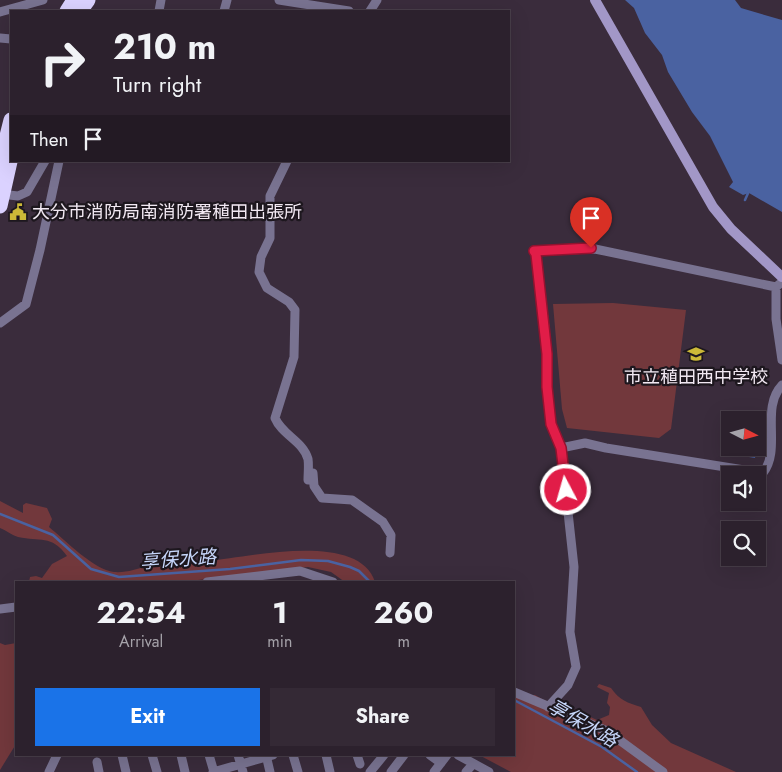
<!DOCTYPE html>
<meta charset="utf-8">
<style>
body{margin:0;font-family:Jost,"Noto Sans JP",sans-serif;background:#342935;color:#f1f3f6;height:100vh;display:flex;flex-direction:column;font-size:19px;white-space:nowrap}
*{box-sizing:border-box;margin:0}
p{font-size:16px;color:#a6a3aa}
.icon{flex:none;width:28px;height:28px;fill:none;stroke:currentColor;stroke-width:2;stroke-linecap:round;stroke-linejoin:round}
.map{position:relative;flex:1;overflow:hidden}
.details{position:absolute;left:15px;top:581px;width:500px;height:175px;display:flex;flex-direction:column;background:#2c212d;border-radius:0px;box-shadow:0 5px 20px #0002,0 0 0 1px #483e49}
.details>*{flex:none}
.guide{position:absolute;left:10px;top:10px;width:500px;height:152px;border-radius:0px;box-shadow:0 5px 20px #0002,0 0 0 1px #483e49;background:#2c212d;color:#f1f3f6;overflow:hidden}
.needle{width:32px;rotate:96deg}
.buttons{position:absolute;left:721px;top:411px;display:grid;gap:10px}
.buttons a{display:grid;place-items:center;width:45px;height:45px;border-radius:0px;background:#2c212d;box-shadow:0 5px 20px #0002,0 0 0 1px #483e49;font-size:25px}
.pin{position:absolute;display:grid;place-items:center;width:42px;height:42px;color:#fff;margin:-51px -21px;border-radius:50% 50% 50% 0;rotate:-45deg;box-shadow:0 0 5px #0007}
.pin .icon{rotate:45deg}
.me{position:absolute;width:55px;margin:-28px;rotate:354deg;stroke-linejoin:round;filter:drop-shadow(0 0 4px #0008)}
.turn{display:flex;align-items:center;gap:18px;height:105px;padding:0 20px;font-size:22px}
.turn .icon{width:65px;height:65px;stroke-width:2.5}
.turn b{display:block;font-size:35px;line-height:42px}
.then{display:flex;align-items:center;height:48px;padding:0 20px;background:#0003;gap:10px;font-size:19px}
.eta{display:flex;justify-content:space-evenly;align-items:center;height:85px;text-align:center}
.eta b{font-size:30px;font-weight:700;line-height:35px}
.button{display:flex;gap:10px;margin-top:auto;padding:10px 20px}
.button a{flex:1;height:58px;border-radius:0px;background:#1a73e8;color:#fff;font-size:20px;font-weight:700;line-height:58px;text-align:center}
.button a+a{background:#342935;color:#f1f3f6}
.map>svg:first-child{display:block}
.green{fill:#72383c}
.water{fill:#4a62a1}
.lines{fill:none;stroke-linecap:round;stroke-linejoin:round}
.stream{stroke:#4a62a1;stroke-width:2.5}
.street{stroke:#797391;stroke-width:9}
.secondary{stroke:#a297c7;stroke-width:10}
.highway{stroke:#dbd2ff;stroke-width:15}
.route-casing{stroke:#92132f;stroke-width:12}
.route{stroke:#e11d48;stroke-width:9}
.labels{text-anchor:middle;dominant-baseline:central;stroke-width:4.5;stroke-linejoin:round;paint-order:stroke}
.poi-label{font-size:18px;fill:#f1e8f2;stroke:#1d171e;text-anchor:start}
.water-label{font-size:19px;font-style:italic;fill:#c5d5f9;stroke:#1d171e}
</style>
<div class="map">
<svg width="782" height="772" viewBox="0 0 782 772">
<rect width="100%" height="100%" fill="#3a2c3c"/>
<path class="green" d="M613,303L686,310L671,429L659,438L567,428L562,409L553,304Z
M0,501L23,513V505L26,503L47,508L52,519L49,527C65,540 94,570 114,572C126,573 137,569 148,566C157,564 166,565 175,565C186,565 198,562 209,561C248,557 359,531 375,582H345L331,572L308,567L181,582H29L30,577L36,576L42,578L52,564L67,556C51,534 40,542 18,537C11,535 6,530 0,528Z
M0,643L5,645L16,643V744L0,770Z
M599,684L611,688C619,700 628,703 641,707L652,725L671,743L736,772H511L479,755H514V696L535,695L549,703L562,704L597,720L609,715L610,707L607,703L609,693L597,687Z"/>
<path class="water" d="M625,0H735L741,8L782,20V212L749,193L743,195L729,187L733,182L710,136L692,112L668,72L662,55L645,33L634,8Z
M728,437H730V448H757L755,458L725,453Z"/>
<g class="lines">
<path class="stream" d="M745,200L749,191
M0,514L53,535L91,569L119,577L230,569L301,560L328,561L350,567L359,571L370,582
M514,700L602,747L637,772"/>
<path class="street" d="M279,0L349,11
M159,11L161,0
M224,11L227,0
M370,11L377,0
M0,12L43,0
M0,38L11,39
M287,161L270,196V238L261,257L259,272L267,288L289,302L295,310L294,357L275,418C282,435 303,441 308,459C309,466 308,473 308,480
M0,194L18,196L27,192L45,161
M782,282L776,287L595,249L534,251L536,254C540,290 546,326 548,362C549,391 545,421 561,448L585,443L606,448L763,473C782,449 760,408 782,385
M776,287V319L782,360
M0,323L26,304L40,250L59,161
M313,473L314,486L322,498L352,500L383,522L391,535L390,553
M207,582L300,571L333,582
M0,609L16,607
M514,692L607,731L663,772
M548,707L568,685L576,667L570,632L574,567L561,448
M122,755L126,772
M152,755L157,772
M181,755L185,772
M209,755L214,772
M238,755L243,772
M266,755L270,772
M293,755L298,772
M326,755L330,772
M357,755L360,764
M430,755L441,763
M458,755L489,772
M97,762L99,772
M49,772L57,755
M213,772L273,755
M370,772L384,755
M391,772L404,755
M434,772L447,755
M466,772L473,764"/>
<path class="secondary" d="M595,0L713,207L731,229L782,277"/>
<path class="highway" d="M67,11L74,0
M80,11L88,0
M0,164L11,120
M0,206L11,157"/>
</g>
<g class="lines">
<g class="route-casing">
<path id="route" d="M566,490L561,448L551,424L547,387V354L536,254L534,251L591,248"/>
</g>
<use href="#route" class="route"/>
</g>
<defs>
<g id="civic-bare" transform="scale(1.35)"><path d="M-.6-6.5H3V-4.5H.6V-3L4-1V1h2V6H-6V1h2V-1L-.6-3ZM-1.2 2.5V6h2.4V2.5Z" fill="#ccb938" stroke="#1d171e" stroke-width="2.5" paint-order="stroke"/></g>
<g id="school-bare" transform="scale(1.35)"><path d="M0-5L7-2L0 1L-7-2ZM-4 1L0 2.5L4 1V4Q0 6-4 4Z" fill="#ccb938" stroke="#1d171e" stroke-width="2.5" paint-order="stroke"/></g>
</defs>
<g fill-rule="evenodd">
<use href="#civic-bare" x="18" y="212"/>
<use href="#school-bare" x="696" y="354"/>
</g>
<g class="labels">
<g class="poi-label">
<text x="32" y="212">大分市消防局南消防署稙田出張所</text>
<text x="696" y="377" text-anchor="middle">市立稙田西中学校</text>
</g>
<g class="water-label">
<text transform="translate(178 559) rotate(-4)">享保水路</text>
<text transform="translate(583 723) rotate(30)">享保水路</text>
</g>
</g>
</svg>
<div class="buttons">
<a><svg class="needle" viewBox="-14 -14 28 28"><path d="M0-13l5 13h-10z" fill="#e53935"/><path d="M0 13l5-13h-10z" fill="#a6a3aa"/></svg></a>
<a><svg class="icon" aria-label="sound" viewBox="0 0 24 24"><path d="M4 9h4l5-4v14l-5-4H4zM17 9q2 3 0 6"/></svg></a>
<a><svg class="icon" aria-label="search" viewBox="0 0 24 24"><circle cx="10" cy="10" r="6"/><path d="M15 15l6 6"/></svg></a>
</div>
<div class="pin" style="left:591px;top:248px;background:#d93025"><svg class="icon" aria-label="arrive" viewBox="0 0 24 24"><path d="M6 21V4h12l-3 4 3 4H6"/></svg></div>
<svg class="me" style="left:566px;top:490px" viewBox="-20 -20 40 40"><circle r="17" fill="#e11d48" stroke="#fff" stroke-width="3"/><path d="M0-11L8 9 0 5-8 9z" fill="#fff"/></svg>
<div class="guide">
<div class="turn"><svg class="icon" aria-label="right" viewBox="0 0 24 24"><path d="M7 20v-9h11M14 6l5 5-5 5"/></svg><div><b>210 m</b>Turn right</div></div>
<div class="then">Then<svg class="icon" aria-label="arrive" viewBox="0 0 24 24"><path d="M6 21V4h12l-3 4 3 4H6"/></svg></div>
</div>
<section class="details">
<div class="eta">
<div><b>22:54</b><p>Arrival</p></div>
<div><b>1</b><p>min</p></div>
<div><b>260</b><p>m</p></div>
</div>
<div class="button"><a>Exit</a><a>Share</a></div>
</section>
</div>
